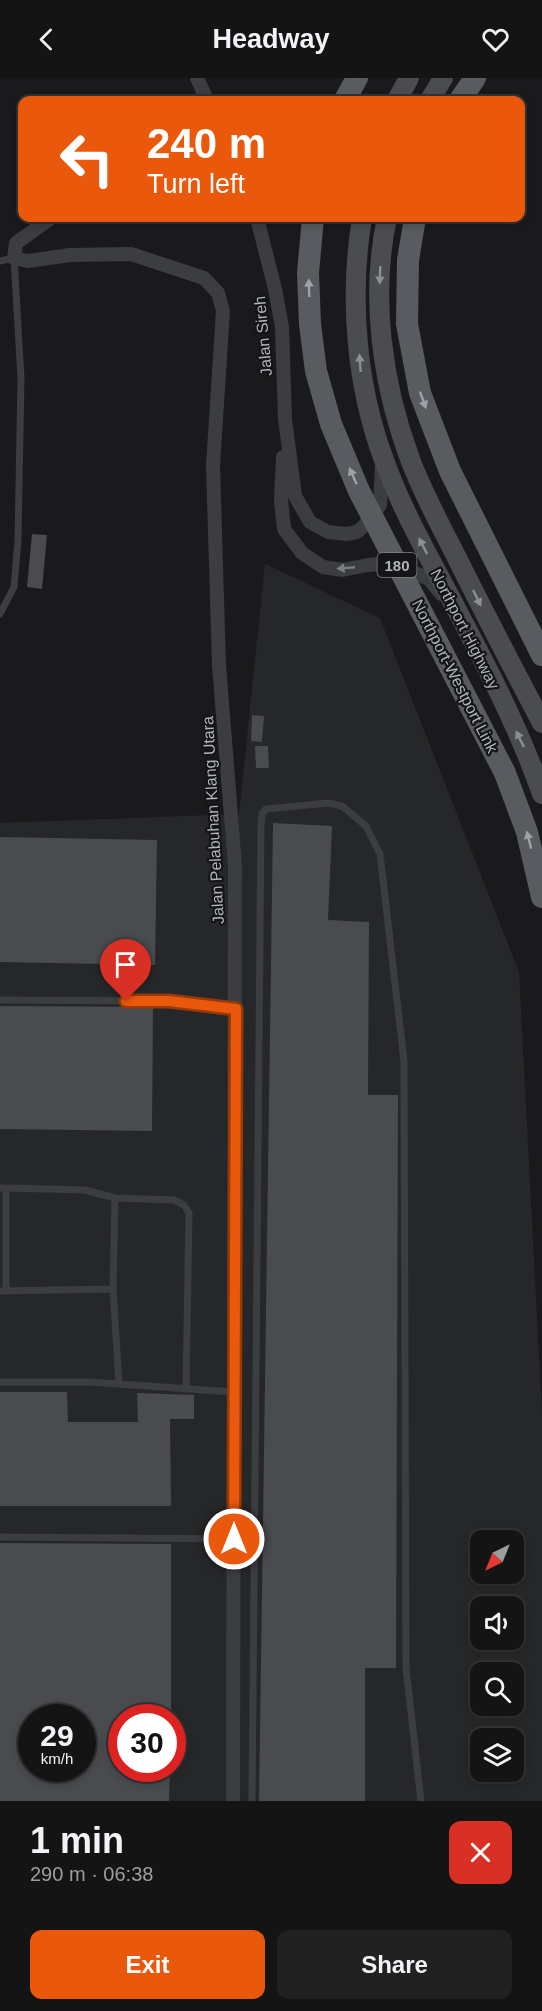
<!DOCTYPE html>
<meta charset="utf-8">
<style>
body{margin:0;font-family:Arial,sans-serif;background:#212122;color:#f1f3f6;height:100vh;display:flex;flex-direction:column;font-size:22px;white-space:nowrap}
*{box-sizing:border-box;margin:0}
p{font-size:20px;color:#9d9ea0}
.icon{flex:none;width:33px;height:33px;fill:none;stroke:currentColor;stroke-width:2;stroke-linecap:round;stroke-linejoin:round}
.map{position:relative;height:1723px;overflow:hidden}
.details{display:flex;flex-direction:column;background:#141415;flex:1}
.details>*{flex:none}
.guide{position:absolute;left:18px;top:18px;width:507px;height:126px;border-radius:12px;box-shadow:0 3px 9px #0003,0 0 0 2px #333334;background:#ea580c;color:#fff;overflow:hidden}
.needle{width:39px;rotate:223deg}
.controls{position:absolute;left:470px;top:1452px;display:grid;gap:12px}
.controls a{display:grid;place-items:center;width:54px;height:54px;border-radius:12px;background:#141415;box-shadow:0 3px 9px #0003,0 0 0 2px #333334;font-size:30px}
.speed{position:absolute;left:18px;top:1626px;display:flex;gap:12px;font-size:30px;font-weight:700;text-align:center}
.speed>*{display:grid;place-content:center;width:78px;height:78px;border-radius:50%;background:#141415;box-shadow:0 3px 9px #0003,0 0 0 2px #333334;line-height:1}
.speed small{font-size:15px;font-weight:400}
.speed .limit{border:9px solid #d22;background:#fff;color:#111}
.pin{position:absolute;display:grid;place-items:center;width:51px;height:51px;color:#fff;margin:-62px -26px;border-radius:50% 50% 50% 0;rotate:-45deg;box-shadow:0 0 6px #0007}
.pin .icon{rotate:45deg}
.me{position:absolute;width:66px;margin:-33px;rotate:0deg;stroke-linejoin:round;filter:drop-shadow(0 0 4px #0008)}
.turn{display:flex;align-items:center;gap:21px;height:126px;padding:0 30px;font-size:27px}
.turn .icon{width:78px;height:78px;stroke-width:2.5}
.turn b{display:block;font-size:42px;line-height:51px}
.round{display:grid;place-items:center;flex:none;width:63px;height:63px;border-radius:12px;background:#212122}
.head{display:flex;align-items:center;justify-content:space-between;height:102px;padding:0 30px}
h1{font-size:36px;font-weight:700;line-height:45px}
.button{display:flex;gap:12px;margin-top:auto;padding:12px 30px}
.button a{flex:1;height:69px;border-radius:12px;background:#ea580c;color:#fff;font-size:24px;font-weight:700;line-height:69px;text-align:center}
.button a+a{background:#212122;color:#f1f3f6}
header{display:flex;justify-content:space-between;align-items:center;height:78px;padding:0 30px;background:#141415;font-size:27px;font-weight:700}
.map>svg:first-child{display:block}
.built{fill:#262729;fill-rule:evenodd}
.building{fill:#494b4e;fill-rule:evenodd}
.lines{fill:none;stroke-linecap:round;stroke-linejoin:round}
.service{stroke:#3b3d40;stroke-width:7}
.minor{stroke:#3b3d40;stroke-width:14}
.secondary{stroke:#4a4c50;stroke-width:20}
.primary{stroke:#585b5f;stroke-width:22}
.primary-bridge{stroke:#585b5f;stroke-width:22}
.oneway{fill:#8b9095}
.oneway2{fill:#9da2a8}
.oneway3{fill:#7a7e83}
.route-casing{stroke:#983908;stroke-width:15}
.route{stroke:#ea580c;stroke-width:10}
.labels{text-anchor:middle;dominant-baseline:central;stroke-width:4.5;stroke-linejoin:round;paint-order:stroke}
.shield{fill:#151517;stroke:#808489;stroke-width:1.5}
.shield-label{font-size:15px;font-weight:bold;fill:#aeb4ba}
.street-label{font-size:16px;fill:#aeb4ba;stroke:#151517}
</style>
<header><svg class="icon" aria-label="back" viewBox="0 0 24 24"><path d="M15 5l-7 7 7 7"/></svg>Headway<svg class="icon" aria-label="heart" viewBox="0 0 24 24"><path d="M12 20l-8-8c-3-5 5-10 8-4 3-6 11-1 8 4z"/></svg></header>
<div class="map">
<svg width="542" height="1723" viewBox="0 0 542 1723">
<rect width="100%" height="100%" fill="#1a1a1c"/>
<path class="built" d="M265,486L380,540L519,894L542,1335V1723H0V745L239,736ZM480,1462H513V1496H480ZM480,1528H513V1562H480ZM480,1594H513V1628H480ZM32,1640H82V1690H32ZM122,1640H172V1690H122ZM480,1660H513V1694H480Z"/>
<path class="building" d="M32,456L47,457L42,511L27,509Z
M252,637L264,638L262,664L251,663Z
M255,668H268L269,690H256Z
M273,745L332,748L328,842L369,844L368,1017H398L396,1590H365V1723H259Z
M0,759L157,762L155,887L0,884Z
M0,928L153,929L152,1053L0,1051Z
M0,1314H67L68,1344H138L137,1315L194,1317V1341H170L171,1428H0Z
M0,1465L171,1466V1640H122V1690H170L169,1723H0ZM32,1640H82V1690H32Z"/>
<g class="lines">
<path class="service" d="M0,183L14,180L21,300L18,462L14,509L0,536
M0,922L169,923L236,931
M0,1110H6V1213
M6,1110L85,1112L115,1120L174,1122L184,1127L189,1135L186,1311
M113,1211L115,1120
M0,1213L113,1211L119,1306
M0,1304H89L234,1314
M0,1459L234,1461
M252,1723L261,746L262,736L266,731L329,725L342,728L366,748L380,776L404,983L406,1590L421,1723"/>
<path class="minor" d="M197,0L207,22
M51,140L16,165L14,180L28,183L70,177L131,176L204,200L218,215L223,233L213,387L219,587L235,788L233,1723
M257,140L275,211L282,249L285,341L295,418L310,444L328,454L346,456L357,454L365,447L380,427L382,386
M283,379L281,422L284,451L302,475L323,489L342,492L368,487L392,485L429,501L441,516"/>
<path class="secondary" d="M397,22L409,0
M430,22L443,0
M362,140C349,219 356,307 384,382C404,438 435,489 462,542C491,596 522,658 542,716
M387,140C370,219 382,305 410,381C423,416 442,450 459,484C486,538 514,592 542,645"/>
<path class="primary" d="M345,22L357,0
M460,22L475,0
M415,140L408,182L407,246L420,315L450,393L542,577"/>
<path class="primary-bridge" d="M313,140L308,195L310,246L316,293L331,346L359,413L505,695L527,754L542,819"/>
</g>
<defs><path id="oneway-solid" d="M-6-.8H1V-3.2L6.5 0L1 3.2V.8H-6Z" transform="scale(1.5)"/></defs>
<g class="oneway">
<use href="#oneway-solid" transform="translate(380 197) rotate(92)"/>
<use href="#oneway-solid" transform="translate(360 285) rotate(-94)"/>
<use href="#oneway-solid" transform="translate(423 468) rotate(-117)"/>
<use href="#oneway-solid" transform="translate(477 520) rotate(64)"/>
<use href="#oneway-solid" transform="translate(520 661) rotate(-116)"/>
</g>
<g class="oneway2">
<use href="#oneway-solid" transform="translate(309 210) rotate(-92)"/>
<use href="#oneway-solid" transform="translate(423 322) rotate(70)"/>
<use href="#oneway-solid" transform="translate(353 398) rotate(-114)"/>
<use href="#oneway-solid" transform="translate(529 762) rotate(-104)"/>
</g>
<use class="oneway3" href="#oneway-solid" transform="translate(346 490) rotate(175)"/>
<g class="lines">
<g class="route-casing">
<path id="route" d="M126,923H169L236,931L234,1461"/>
</g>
<use href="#route" class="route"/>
</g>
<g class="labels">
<rect class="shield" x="377.5" y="475" width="39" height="24" rx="4.5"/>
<g class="shield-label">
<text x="397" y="487">180</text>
</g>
<g class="street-label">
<text transform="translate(263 258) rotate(-95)">Jalan Sireh</text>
<text transform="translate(465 551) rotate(63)">Northport Highway</text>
<text transform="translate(455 598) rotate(63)">Northport-Westport Link</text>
<text transform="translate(213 742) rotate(-93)">Jalan Pelabuhan Klang Utara</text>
</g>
</g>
</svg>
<div class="controls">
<a><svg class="needle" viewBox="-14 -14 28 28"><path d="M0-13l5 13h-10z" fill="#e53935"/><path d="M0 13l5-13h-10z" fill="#9d9ea0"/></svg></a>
<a><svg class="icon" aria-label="sound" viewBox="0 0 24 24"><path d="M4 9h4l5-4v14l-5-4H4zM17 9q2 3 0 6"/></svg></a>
<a><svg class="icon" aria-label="search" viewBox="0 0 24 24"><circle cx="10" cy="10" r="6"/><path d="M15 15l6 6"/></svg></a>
<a><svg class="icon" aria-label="layers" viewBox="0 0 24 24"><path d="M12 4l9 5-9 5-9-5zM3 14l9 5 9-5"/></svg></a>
</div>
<div class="speed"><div>29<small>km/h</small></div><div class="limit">30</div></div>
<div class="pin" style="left:126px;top:923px;background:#d93025"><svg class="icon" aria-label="arrive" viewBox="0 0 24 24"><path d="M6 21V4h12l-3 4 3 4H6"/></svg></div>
<svg class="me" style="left:234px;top:1461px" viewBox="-20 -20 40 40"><circle r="17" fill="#ea580c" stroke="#fff" stroke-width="3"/><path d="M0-11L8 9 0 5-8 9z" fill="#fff"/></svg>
<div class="guide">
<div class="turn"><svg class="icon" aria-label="left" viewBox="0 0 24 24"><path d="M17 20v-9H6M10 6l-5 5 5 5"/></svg><div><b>240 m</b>Turn left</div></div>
</div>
</div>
<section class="details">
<div class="head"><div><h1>1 min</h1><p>290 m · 06:38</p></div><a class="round" style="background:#d93025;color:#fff"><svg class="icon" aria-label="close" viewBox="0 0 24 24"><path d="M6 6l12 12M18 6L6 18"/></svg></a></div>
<div class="button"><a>Exit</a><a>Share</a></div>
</section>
